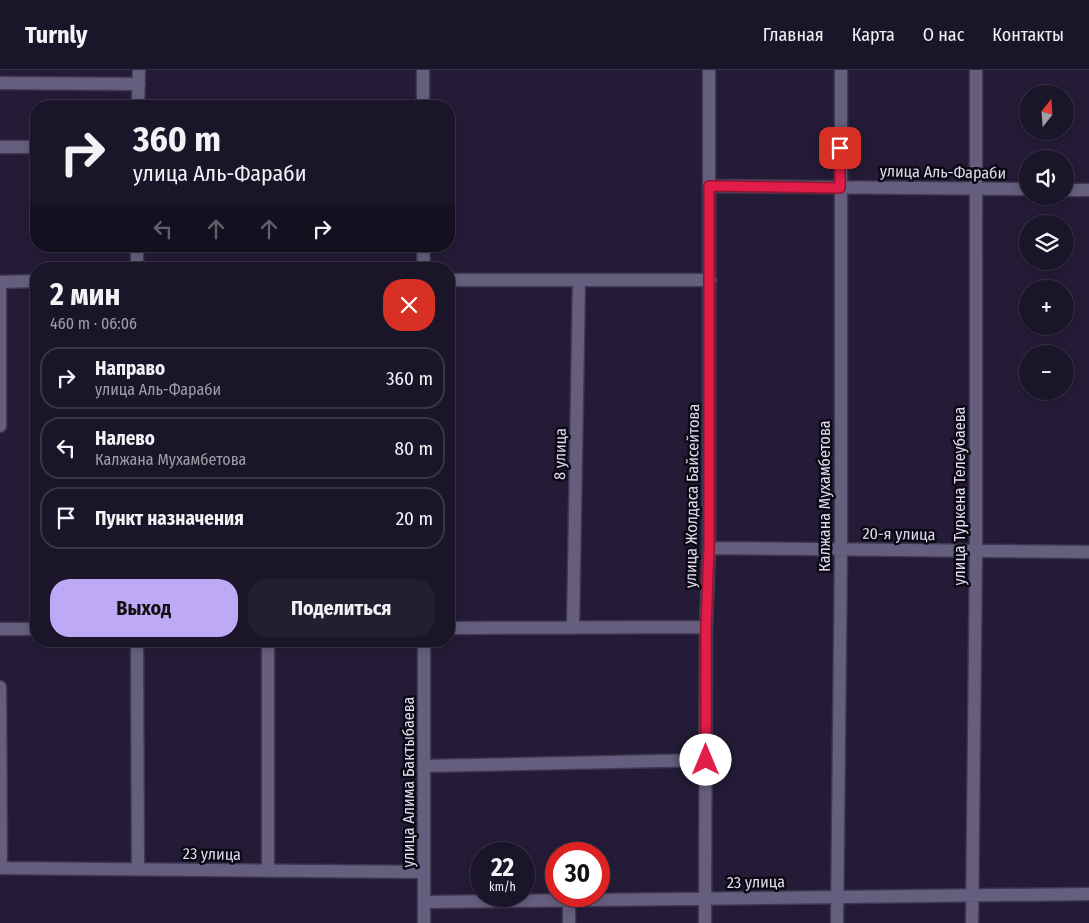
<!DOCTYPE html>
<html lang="ru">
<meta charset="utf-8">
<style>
body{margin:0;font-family:"Fira Sans Condensed",sans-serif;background:#241e31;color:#f1f3f6;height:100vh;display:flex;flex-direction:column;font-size:19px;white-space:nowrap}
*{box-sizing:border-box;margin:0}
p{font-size:16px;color:#a09fa8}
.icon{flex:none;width:28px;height:28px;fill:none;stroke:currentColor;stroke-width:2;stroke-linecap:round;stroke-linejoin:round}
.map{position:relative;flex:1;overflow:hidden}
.drawer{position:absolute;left:30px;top:192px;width:425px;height:385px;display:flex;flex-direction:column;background:#1b1529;border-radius:20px;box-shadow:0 2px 8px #0003,0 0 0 1px #393446}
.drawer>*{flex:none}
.banner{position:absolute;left:30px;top:30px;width:425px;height:152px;border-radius:20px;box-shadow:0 2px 8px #0003,0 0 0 1px #393446;background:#1b1529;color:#f1f3f6;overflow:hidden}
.needle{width:32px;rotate:17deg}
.controls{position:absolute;left:1019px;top:15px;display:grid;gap:10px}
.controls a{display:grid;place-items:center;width:55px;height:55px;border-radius:50%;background:#1b1529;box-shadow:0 2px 8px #0003,0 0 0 1px #393446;font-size:25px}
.speed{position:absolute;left:470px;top:772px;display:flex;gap:10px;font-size:25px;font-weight:700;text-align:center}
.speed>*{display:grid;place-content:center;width:65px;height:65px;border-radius:50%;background:#1b1529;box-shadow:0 2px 8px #0003,0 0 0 1px #393446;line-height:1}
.speed small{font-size:12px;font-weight:400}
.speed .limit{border:8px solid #d22;background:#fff;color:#111}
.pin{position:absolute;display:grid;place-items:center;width:42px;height:42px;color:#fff;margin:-21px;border-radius:10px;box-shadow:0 2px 8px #0006}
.me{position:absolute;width:55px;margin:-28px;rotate:0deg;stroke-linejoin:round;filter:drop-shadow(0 0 4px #0008)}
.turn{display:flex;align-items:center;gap:18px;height:105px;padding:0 20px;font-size:22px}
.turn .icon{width:65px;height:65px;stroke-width:2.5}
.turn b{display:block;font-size:35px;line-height:42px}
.lanes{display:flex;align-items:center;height:48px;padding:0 20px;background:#0003;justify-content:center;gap:25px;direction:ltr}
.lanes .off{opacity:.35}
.round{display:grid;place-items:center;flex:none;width:52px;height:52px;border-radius:20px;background:#241e31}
.overview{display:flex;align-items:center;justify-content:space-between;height:85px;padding:0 20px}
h1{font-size:30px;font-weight:700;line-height:38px}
.cta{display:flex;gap:10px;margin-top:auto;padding:10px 20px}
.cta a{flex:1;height:58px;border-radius:20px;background:#bda9f5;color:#111;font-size:20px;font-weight:700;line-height:58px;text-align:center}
.cta a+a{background:#241e31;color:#f1f3f6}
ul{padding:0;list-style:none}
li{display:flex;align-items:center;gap:15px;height:62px;margin:0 10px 8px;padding:0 10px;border:2px solid #393446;border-radius:20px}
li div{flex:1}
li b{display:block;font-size:19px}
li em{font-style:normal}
header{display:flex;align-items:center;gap:30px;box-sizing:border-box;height:70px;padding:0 25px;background:#1b1529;border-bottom:1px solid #393446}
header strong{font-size:24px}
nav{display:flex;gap:28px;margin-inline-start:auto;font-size:18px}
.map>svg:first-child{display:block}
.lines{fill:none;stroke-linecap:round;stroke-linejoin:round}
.minor-casing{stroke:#3e3751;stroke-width:15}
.minor{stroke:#665e7e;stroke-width:12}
.route-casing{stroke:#92132f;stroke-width:12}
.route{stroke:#e11d48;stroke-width:9}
.labels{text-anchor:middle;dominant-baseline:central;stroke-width:5;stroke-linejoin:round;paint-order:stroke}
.street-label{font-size:16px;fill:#e0dcee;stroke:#0c0915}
</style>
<header>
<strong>Turnly</strong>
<nav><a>Главная</a><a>Карта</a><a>О нас</a><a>Контакты</a></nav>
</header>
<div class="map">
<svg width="1089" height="853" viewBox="0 0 1089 853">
<rect width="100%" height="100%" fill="#241c37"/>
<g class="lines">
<g class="minor-casing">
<path id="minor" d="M0,13L139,14
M138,36L139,0
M423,36V0
M0,77H36
M709,116L1028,119
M1065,120H1089
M137,176V199
M423,176L424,199
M449,210H710
M0,212L36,211
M0,356V212
M709,478L1089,482
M449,558L706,557
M573,558L579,210
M0,559H36
M137,571L138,799
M0,617L1,798
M424,696L706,690
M0,798L424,802
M268,801V571
M569,830V853
M424,832L1089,824
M424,853V571
M705,853L706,557L709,478V0
M837,853L841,479V0
M972,853L976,481V0"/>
</g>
<use href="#minor" class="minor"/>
</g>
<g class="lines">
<g class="route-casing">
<path id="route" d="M706,690V557L709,478V116L840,118V78"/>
</g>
<use href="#route" class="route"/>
</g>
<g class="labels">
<g class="street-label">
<text transform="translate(943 102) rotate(1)">улица Аль-Фараби</text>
<text transform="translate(560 384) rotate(-89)">8 улица</text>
<text transform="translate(692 426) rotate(-89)">улица Жолдаса Байсейтова</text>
<text transform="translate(824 426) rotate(-90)">Калжана Мухамбетова</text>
<text transform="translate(959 426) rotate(-90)">улица Туркена Телеубаева</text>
<text transform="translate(899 464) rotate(1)">20-я улица</text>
<text transform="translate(408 712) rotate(-90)">улица Алима Бактыбаева</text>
<text transform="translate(212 784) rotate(1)">23 улица</text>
<text transform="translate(756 812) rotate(-1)">23 улица</text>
</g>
</g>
</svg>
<div class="controls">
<a><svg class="needle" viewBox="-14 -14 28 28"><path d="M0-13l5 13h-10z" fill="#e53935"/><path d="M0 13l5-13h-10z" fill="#a09fa8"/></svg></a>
<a><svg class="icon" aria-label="sound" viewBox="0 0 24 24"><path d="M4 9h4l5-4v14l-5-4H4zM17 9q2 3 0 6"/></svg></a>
<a><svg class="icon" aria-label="layers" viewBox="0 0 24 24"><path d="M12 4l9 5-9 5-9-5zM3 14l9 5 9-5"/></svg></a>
<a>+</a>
<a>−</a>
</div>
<div class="speed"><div>22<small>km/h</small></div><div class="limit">30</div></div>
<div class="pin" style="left:840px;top:78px;background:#d93025"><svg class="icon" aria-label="arrive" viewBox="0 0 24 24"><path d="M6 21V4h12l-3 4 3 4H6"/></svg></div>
<svg class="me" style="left:706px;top:690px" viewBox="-20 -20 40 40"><circle r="19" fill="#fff"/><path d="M0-13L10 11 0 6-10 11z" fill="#e11d48"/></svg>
<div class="banner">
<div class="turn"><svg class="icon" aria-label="right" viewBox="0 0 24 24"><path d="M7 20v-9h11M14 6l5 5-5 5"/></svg><div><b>360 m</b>улица Аль-Фараби</div></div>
<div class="lanes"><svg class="icon off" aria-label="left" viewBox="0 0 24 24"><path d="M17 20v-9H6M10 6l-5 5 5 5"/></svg><svg class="icon off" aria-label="ahead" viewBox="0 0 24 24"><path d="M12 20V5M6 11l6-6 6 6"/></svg><svg class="icon off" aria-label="ahead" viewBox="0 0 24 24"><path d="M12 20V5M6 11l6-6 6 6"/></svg><svg class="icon" aria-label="right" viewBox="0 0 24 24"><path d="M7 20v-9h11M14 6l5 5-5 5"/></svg></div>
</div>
<section class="drawer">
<div class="overview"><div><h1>2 мин</h1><p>460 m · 06:06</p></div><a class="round" style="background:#d93025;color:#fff"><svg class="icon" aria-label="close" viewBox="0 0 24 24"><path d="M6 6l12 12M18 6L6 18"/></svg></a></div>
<ul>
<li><svg class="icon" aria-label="right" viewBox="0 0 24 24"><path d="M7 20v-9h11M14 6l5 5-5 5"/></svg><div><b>Направо</b><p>улица Аль-Фараби</p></div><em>360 m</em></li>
<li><svg class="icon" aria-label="left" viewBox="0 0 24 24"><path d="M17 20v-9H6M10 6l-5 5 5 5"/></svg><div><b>Налево</b><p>Калжана Мухамбетова</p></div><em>80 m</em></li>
<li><svg class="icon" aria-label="arrive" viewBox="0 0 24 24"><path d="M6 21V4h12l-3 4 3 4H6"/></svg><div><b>Пункт назначения</b></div><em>20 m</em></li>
</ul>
<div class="cta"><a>Выход</a><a>Поделиться</a></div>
</section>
</div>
